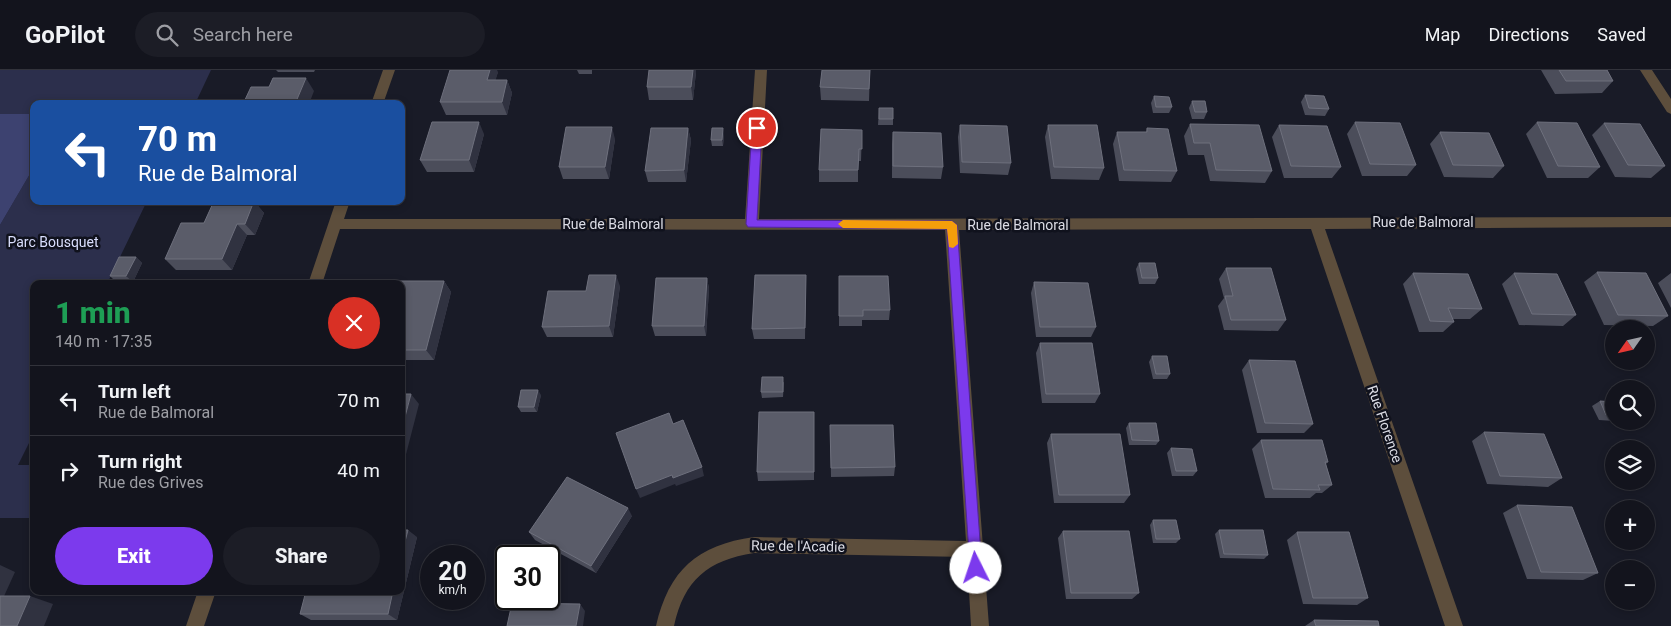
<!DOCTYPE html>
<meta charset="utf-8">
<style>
body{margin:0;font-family:Roboto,sans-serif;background:#1c1d26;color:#f1f3f6;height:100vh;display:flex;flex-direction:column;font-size:19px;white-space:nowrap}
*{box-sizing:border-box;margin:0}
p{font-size:16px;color:#9d9ea4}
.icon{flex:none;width:28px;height:28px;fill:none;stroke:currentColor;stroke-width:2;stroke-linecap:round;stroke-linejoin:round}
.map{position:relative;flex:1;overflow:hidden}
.drawer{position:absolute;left:30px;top:210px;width:375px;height:315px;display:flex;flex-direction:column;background:#13141d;border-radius:10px;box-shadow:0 2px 8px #0003,0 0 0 1px #32333b}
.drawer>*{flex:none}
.hud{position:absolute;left:30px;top:30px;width:375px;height:105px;border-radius:10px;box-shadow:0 2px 8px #0003,0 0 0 1px #32333b;background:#1a4fa0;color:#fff;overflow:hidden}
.needle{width:32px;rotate:236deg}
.buttons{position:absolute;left:1605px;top:250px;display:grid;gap:10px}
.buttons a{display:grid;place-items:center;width:50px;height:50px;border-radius:50%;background:#13141d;box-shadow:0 2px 8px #0003,0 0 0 1px #32333b;font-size:25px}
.speed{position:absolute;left:420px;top:475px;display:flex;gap:10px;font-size:25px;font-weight:700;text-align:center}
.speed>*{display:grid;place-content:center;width:65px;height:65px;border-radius:50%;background:#13141d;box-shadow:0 2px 8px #0003,0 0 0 1px #32333b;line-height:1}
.speed small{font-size:12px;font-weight:400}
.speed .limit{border:2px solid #111;border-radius:8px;background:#fff;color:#111}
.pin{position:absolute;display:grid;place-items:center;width:42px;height:42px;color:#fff;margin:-21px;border:2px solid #fff;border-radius:50%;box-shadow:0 1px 5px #0007}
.me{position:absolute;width:55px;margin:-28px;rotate:356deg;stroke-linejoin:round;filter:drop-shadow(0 0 4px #0008)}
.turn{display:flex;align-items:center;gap:18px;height:105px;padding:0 25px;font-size:22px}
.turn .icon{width:65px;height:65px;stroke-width:2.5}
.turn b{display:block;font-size:35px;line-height:42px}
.round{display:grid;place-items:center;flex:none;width:52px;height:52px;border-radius:26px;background:#1c1d26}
.head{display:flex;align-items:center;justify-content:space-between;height:85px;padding:0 25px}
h1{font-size:30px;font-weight:800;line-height:38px;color:#1e9e55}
.primary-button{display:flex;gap:10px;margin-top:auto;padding:10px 25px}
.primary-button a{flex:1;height:58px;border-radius:30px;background:#7c3aed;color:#fff;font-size:20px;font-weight:800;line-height:58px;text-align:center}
.primary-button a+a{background:#1c1d26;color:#f1f3f6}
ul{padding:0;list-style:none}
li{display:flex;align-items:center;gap:15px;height:70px;padding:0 25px;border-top:1px solid #32333b}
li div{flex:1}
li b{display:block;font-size:19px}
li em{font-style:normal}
header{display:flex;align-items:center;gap:30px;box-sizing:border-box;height:70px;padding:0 25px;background:#13141d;border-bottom:1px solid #32333b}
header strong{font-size:24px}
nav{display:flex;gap:28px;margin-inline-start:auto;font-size:18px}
.search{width:350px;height:45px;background:#1c1d26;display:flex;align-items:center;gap:12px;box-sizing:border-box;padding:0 18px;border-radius:28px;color:#9d9ea4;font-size:19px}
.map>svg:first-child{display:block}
.green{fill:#2c2f4c}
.forest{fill:#3d4270}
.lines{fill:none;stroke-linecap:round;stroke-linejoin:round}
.minor{fill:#5d4e3c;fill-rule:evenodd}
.wall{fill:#4b4d5a}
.shaded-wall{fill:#303240}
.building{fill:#5a5c69;stroke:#6e707d}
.route{fill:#7c3aed;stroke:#51269a}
.slow{fill:#f59e0b}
.labels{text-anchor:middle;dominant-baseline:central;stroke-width:5;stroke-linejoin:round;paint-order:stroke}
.street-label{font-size:14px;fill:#dbdce5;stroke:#10121d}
.park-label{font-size:14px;fill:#dadffe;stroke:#10121d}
</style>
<header>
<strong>GoPilot</strong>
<div class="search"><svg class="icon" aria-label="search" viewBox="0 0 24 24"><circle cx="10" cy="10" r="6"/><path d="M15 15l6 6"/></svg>Search here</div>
<nav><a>Map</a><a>Directions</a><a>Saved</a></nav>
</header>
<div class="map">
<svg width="1671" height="556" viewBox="0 0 1671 556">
<rect width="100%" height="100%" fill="#191b27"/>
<path class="green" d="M0,0H211L195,34H34V44H0Z
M34,97V131H147L107,214H34V363L18,395H34V448H0V155Z"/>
<path class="forest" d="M0,44H34V97L0,155Z"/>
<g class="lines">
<path class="minor" d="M383,0H395L383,34H371Z
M755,0H767L759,149L1671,147V157L1325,159L1463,556H1445L1311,159L959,160L989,556H971L967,487L754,483C708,490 684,510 674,556H656C669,500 697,475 754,467L966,471L945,160L340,159L322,214H308L336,131H350L344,149H745Z
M1640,0H1652L1671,29V44L1667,42Z
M198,521H216L204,556H186Z"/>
</g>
<path class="wall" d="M276,0H315L314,2H278Z
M577,0H592V4H579Z
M870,0L869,31L821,30L820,17Z
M1541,0H1607L1613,11L1602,23L1555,24Z
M498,2L495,10H507L512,23L507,45H446L440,32Z
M696,2L693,30H649L647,17Z
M1305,25L1329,39L1325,46L1305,45L1301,32Z
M1154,26L1172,37L1169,43H1153L1151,33Z
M1192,31L1207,42L1204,49H1192L1189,38Z
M879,38L893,49V55H878Z
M1355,52L1416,95L1407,106H1362L1347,64Z
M1537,52L1600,97L1588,108H1547L1526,64Z
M1604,53L1665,96L1651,108L1615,107L1592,65Z
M1190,54L1272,101L1265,113L1210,111L1204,85H1188L1184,66Z
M960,55L1011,93L1008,105L960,103L958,67Z
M1048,55L1104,98L1099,110L1051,109L1045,67Z
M1279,55L1341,97L1332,108H1284L1272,67Z
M688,58L691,70L686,112H648L645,101Z
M1147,58L1177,101L1171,112L1119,111L1113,74L1117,62H1146Z
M862,60L861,91H858V112H819V100Z
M893,62L943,97L941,109L892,108V74Z
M1440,62L1504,96L1493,108L1444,107L1430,74Z
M484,64L474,102H427L420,90Z
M724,65L723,76H712L711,70Z
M615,69L609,109H563L559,97Z
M214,131H262L260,136H258L264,143L255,165H247L232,200H176L165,189L204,153Z
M136,187L142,193L133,212H116L110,206Z
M1139,193L1158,208L1155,214H1139L1136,199Z
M1226,198L1286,250L1278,261L1224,260L1218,236L1224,228L1219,209Z
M1597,202L1668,246L1653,256L1604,255L1584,212Z
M1413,203L1482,239L1470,249H1453L1454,252L1443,262H1419L1403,214Z
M1514,203L1576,245L1563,256L1519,255L1502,214Z
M1671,203V238L1658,213Z
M806,205L805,269H754L752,259Z
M839,206L890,240L889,250H862V256H839Z
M707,208L709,219L706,266H655L652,256Z
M444,211L451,222L434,290H401V214Z
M1034,212L1096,257L1091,267H1036L1031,223Z
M620,216L613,267H547L542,257L586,221Z
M1040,273L1100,324L1095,333H1042L1036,283Z
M1152,286L1170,304L1167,309H1153L1149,292Z
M1249,290L1313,354L1304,363H1257L1242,300Z
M784,312L783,327L762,328L761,322Z
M541,325L537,342H521L518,337Z
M1600,331L1614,332V351L1599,350L1592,336Z
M814,342V410L758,411L757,402Z
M1129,353L1159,371L1156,375H1129L1126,358Z
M830,355L895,397L894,406L831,407Z
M1484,362L1562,408L1548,417L1487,414L1472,371Z
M1051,364L1130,425L1124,433H1054L1047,373Z
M1261,370L1328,392L1326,394L1332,415L1322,423H1316L1310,428H1265L1252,379Z
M1171,378L1197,401L1193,406H1172L1167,383Z
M1517,435L1598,503L1583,510L1527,509L1503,443Z
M632,446L596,503L535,470L529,462Z
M1153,450L1180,469L1176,473H1153L1150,455Z
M1219,460L1268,485L1264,489L1220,488L1215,464Z
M1063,461L1139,523L1132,529H1066L1058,468Z
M1297,462L1368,528L1357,535L1303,534L1287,470Z
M417,467L397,550H311L300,544Z
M1314,550L1379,556H1305Z"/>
<path class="shaded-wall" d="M490,0H497L498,2L492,23L487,10Z
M693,0H696V2L693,30L691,17Z
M306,8L314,21L309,34H295Z
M507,10L512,23L507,45L502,32Z
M479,52L484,64L474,102L469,90Z
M612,57L615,69L609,109L605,97Z
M688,58L691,70L686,112L684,100Z
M723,58L724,65L723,76L722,70Z
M254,131L264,143L255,165L245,154Z
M257,131H262L260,136Z
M237,154L247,165L232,200L222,189Z
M136,187L142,193L133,212L126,206Z
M616,205L620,216L613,267L609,256Z
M707,208L709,219L706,266L704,256Z
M444,211L451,222L434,290L426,280Z
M538,320L541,325L537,342L534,337Z
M411,324L419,334L403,396L401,394V362Z
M702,397L704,406L676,416L675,414L640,428L636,419L672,405Z
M628,438L632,446L596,503L591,496Z
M408,460L417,467L397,550L388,544L393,521H401V487Z
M0,495L15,502L0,535Z
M30,526L53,534L44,556H17Z
M580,534L585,541L583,556H576Z"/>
<path class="building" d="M450,0H490L487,10H507L502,32H440Z
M649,0H693L691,17H647Z
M822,0H870L869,19L820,17Z
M1559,0H1607L1613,11H1566Z
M273,8H306L295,34H243L251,17H269Z
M1305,25L1324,26L1329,39L1309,38Z
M1154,26L1169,27L1172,37H1156Z
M1192,31H1205L1207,42H1195Z
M879,38H893V49H879Z
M432,52H479L469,90H420Z
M1355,52L1400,53L1416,95L1370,94Z
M1537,52L1577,53L1600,97L1558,96Z
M1604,53L1640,54L1665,96L1628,95Z
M1190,54L1259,55L1272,101L1216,100L1210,73H1194Z
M960,55L1007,56L1011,93L962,92Z
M1048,55H1097L1104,98L1054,97Z
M1279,55L1327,56L1341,97L1291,96Z
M566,57H612L605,97H559Z
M651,58H688L684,100L645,101Z
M712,58H723L722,70H711Z
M1147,58L1168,59L1177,101L1124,100L1117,62H1147Z
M821,59L862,60V79H859L858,100H819Z
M893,62L941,63L943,97L893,96Z
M1440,62L1489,63L1504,96L1453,95Z
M214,131H254L245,154H237L222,189H165L181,153H204Z
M119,187H136L126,206H110Z
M1139,193H1155L1158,208H1142Z
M1226,198H1271L1286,250H1231L1225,226H1233Z
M1597,202L1646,203L1668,246L1618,245Z
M1413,203L1468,204L1482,239L1448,238L1454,252L1430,251Z
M1514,203L1557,204L1576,245L1532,244Z
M589,205H616L609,256L542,257L548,221H586Z
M755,205H806L805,258L752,259Z
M839,206H888L890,240H863V246H839Z
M656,208H707L704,256H652Z
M388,211H444L426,280H401V214H387Z
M1034,212L1088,213L1096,257H1040Z
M1040,273H1092L1100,324H1046Z
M1152,286H1167L1170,304H1156Z
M1249,290L1295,291L1313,354L1265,353Z
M762,307H783V322H761Z
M521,320H538L534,337H518Z
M401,324H411L401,362Z
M1600,331L1614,332V345H1606Z
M759,342H814V402H757Z
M669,343L673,354L683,350L702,397L673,408L672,405L636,419L616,363Z
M1129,353H1156L1159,371L1132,370Z
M830,355H893L895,397L831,398Z
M1484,362L1544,364L1562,408L1500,406Z
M1051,364H1120L1130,425H1059Z
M1261,370H1322L1328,392H1325L1332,415H1318L1320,420L1273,419Z
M1171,378L1192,379L1197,401H1176Z
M567,407L628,438L591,496L529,462Z
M1517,435L1572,437L1598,503L1541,502Z
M1153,450H1176L1180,469H1156Z
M401,460H408L401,487Z
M1219,460H1263L1268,485L1224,484Z
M1063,461H1129L1139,523H1071Z
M1297,462H1349L1368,528H1313Z
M306,521H393L388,544H300Z
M0,526H30L17,556H0Z
M512,533L580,534L576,556H507Z
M1314,550L1378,551L1379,556H1316Z"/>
<path class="route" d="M757,55L762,58L757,150L952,151L957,155L982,498L981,503L976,504L971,503L970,498L947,159L748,157L746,154L752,58Z"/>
<path class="slow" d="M843,150L952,151L957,155L958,174L953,178L949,177L947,159L843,158L838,154Z"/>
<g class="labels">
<g class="street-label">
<text x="1423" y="152">Rue de Balmoral</text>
<text x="613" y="154">Rue de Balmoral</text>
<text x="1018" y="155">Rue de Balmoral</text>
<text transform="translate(1385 354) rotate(71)">Rue Florence</text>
<text transform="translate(798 476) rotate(1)">Rue de l'Acadie</text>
</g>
<g class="park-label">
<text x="53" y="172">Parc Bousquet</text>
</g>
</g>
</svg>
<div class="buttons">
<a><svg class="needle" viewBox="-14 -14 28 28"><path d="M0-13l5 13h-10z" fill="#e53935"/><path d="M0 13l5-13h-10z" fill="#9d9ea4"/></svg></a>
<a><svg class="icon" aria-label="search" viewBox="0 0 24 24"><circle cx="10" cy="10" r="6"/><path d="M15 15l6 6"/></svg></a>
<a><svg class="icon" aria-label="layers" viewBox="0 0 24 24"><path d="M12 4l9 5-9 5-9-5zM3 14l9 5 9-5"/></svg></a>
<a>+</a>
<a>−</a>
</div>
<div class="speed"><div>20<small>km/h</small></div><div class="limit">30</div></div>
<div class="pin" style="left:757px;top:58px;background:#d93025"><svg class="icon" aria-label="arrive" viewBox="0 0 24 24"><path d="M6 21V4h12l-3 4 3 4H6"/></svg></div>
<svg class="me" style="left:976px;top:498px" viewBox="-20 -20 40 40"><circle r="19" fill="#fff"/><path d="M0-13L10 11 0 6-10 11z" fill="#7c3aed"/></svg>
<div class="hud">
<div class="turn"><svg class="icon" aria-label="left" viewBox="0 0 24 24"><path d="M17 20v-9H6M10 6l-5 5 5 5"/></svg><div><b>70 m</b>Rue de Balmoral</div></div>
</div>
<section class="drawer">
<div class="head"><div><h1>1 min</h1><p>140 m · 17:35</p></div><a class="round" style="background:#d93025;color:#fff"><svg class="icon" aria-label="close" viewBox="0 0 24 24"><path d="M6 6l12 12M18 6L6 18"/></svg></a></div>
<ul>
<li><svg class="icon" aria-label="left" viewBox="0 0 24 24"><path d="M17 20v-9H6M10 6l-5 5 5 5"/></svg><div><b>Turn left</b><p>Rue de Balmoral</p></div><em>70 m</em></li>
<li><svg class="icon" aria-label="right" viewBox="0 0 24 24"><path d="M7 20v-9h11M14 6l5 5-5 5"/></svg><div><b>Turn right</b><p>Rue des Grives</p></div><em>40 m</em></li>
</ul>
<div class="primary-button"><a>Exit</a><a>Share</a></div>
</section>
</div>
